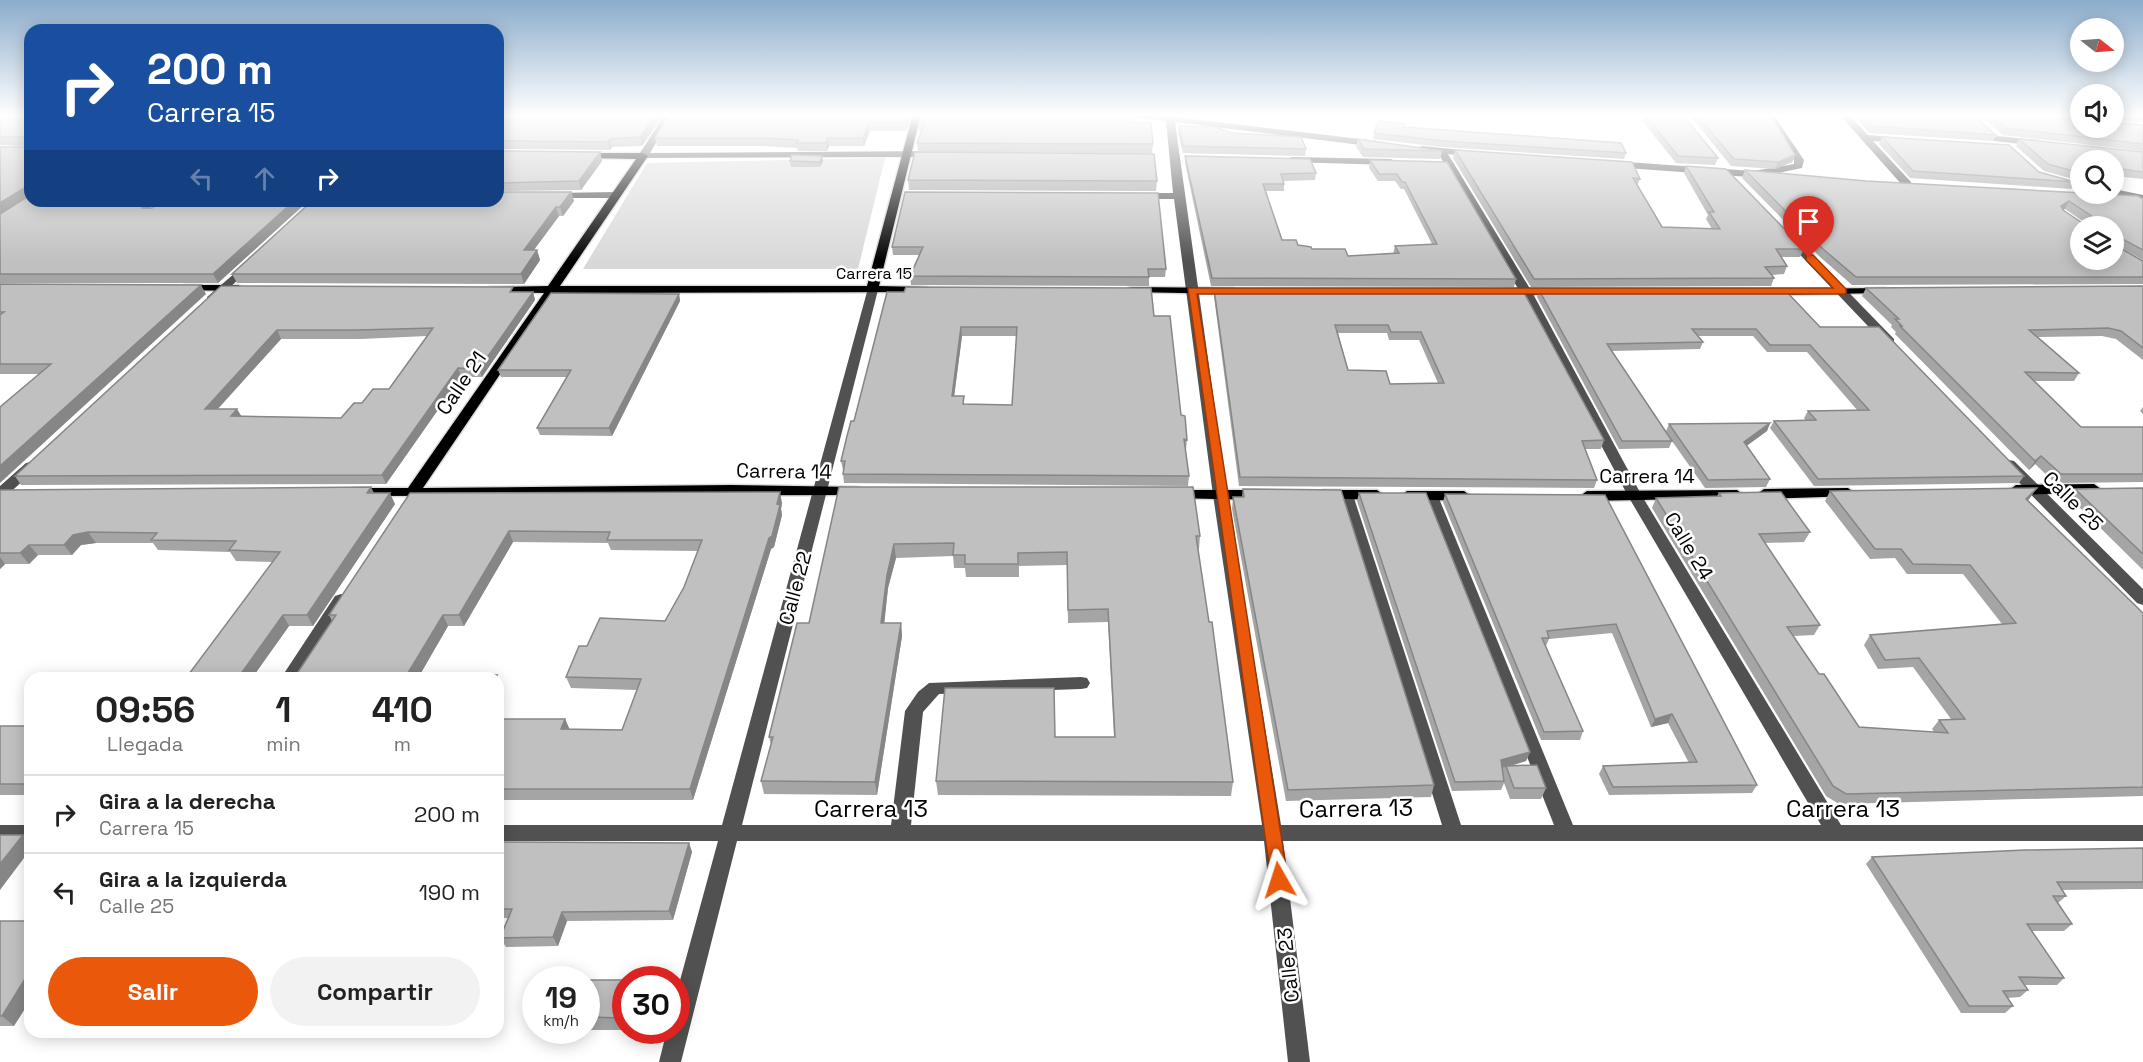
<!DOCTYPE html>
<html lang="es">
<style>
body{margin:0;font-family:"Space Grotesk",sans-serif;background:#f2f2f2;color:#222;height:100vh;display:flex;flex-direction:column;font-size:22px;white-space:nowrap}
*{box-sizing:border-box;margin:0}
p{font-size:20px;color:#767676}
.icon{flex:none;width:33px;height:33px;fill:none;stroke:currentColor;stroke-width:2;stroke-linecap:round;stroke-linejoin:round}
.map{position:relative;flex:1;overflow:hidden}
.drawer{position:absolute;left:24px;top:672px;width:480px;height:366px;display:flex;flex-direction:column;background:#fff;border-radius:18px;box-shadow:0 3px 15px #0003}
.drawer>*{flex:none}
.banner{position:absolute;left:24px;top:24px;width:480px;height:183px;border-radius:18px;box-shadow:0 3px 15px #0003;background:#1a4fa0;color:#fff;overflow:hidden}
.needle{width:39px;rotate:107deg}
.controls{position:absolute;left:2070px;top:18px;display:grid;gap:12px}
.controls a{display:grid;place-items:center;width:54px;height:54px;border-radius:50%;background:#fff;box-shadow:0 3px 15px #0003;font-size:30px}
.speed{position:absolute;left:522px;top:966px;display:flex;gap:12px;font-size:30px;font-weight:700;text-align:center}
.speed>*{display:grid;place-content:center;width:78px;height:78px;border-radius:50%;background:#fff;box-shadow:0 3px 15px #0003;line-height:1}
.speed small{font-size:15px;font-weight:400}
.speed .limit{border:9px solid #d22;background:#fff;color:#111}
.pin{position:absolute;display:grid;place-items:center;width:51px;height:51px;color:#fff;margin:-62px -26px;border-radius:50% 50% 50% 0;rotate:-45deg;box-shadow:0 0 6px #0007}
.pin .icon{rotate:45deg}
.me{position:absolute;width:66px;margin:-33px;rotate:354deg;stroke-linejoin:round;filter:drop-shadow(0 0 4px #0008)}
.turn{display:flex;align-items:center;gap:21px;height:126px;padding:0 24px;font-size:27px}
.turn .icon{width:78px;height:78px;stroke-width:2.5}
.turn b{display:block;font-size:42px;line-height:51px}
.lanes{display:flex;align-items:center;height:57px;padding:0 24px;background:#0003;justify-content:center;gap:30px;direction:ltr}
.lanes .off{opacity:.35}
.eta{display:flex;justify-content:space-evenly;align-items:center;height:102px;text-align:center}
.eta b{font-size:36px;font-weight:700;line-height:42px}
.action{display:flex;gap:12px;margin-top:auto;padding:12px 24px}
.action a{flex:1;height:69px;border-radius:36px;background:#ea580c;color:#fff;font-size:24px;font-weight:700;line-height:69px;text-align:center}
.action a+a{background:#f2f2f2;color:#222}
ul{padding:0;list-style:none}
li{display:flex;align-items:center;gap:18px;height:78px;padding:0 24px;border-top:2px solid #e0e0e0}
li div{flex:1}
li b{display:block;font-size:22px}
li em{font-style:normal}
.map>svg:first-child{display:block}
.green{fill:#d8d8d8}
.lines{fill:none;stroke-linecap:round;stroke-linejoin:round}
.major-casing{stroke:#dbdbdb;stroke-width:3}
.minor{fill:#515151;fill-rule:evenodd}
.major{fill:#000;fill-rule:evenodd}
.wall{fill:#a5a5a5;fill-rule:evenodd}
.shaded-wall{fill:#868686}
.building{fill:#c0c0c0;stroke:#868686;stroke-width:1.5;fill-rule:evenodd}
.route{fill:#ea580c;stroke:#983908;stroke-width:1.5}
.labels{text-anchor:middle;dominant-baseline:central;stroke-width:5;stroke-linejoin:round;paint-order:stroke}
.far-street-label{font-size:16px;fill:#000;stroke:#fff}
.street-label{font-size:20px;fill:#000;stroke:#fff}
.near-street-label{font-size:24px;fill:#000;stroke:#fff}
</style>
<div class="map">
<svg width="2143" height="1062" viewBox="0 0 2143 1062">
<rect width="100%" height="100%" fill="#fff"/>
<path class="green" d="M885,158L858,269H583L647,163Z"/>
<g class="lines">
<g class="major-casing">
<path id="major" d="M913,114H921L879,286L925,287L929,288V292L555,293L423,488L731,485L858,487L863,489L865,492L863,495L349,496L347,493L349,490L354,488H408L544,293L493,292L487,289L489,287L548,286L636,159L580,158L577,157V153H643L648,156L560,286H867Z
M184,285H238L244,288L238,291L180,290L178,288Z
M1132,287L1234,288L1240,291L1234,294L1128,292V288Z
M1885,288L1891,291L1889,293L1768,295L1762,292L1768,289Z
M1504,289H1558L1564,292L1558,295L1500,294V290Z
M2094,484L2101,489L2099,492L2016,495L2009,490L2016,485Z
M1848,488L1855,493L1853,496L1764,499L1757,494L1764,489Z
M1176,490H1260L1267,495L1260,500L1171,498L1169,495L1171,492Z
M1323,490H1377L1384,495L1377,500L1318,498L1316,495L1318,492Z
M1737,490L1744,495L1742,498L1587,501L1580,496L1587,491Z
M1407,491H1464L1471,496L1464,501L1402,499L1400,496Z"/>
</g>
<path class="minor" d="M665,114H673L650,153L935,151L940,154L935,157L640,158L638,156Z
M1126,114H1149L1377,141L1382,144L1377,147L1175,122L1227,495L1281,825H1442L1339,495L1346,490L1353,495L1461,825H1554L1424,496L1431,491L1438,496L1573,825H1821L1628,496L1520,292L1438,153L1419,151V147L1422,146L1473,151L1478,154L1473,157L1448,154L1532,292L1642,496L1841,825H2143V841H1283L1310,1062H1288L1264,841H737L681,1062H659L667,1030H676V995L718,841H498V825H722L868,288L872,287L878,290L742,825H891L905,711L918,692L929,683L1081,677L1087,678L1090,683L1087,688L1081,689L939,694L923,712L911,825H1262L1213,495L1174,199H1140L1135,196L1140,193H1173L1166,121L1130,117Z
M1765,114H1773L1804,160L1802,168L1768,175L1763,178L1613,167L1608,164L1613,161L1753,171L1794,164V160Z
M1839,114H1848L1868,135L1903,138V142L1900,143L1873,141L1911,182V186H1903Z
M1997,136L2039,140L2044,143L2039,146L1994,141L1992,139Z
M1292,157L1391,159L1396,162L1391,165L1289,162L1287,160Z
M2054,177L2080,183V189L2051,182V178Z
M2114,189L2143,195V201L2110,194H2114Z
M552,193L615,192L620,195L615,198H548V194Z
M1790,235L1794,236L1894,339V345H1886L1786,240V236Z
M249,261L255,264L253,266L215,301H207V297Z
M2009,460L2014,461L2143,589V605L2137,603L2004,467L2002,464L2004,461Z
M31,462L36,463L38,466L36,469L5,497L0,499V486L26,463Z
M341,594L347,596L349,600L299,678H281L335,596Z
M0,825H30V841H0Z"/>
<use href="#major" class="major"/>
</g>
<path class="wall" d="M0,114H30V201H160L149,208H152L161,201H308L218,283H0V147H26V146L0,145Z
M498,114H664L642,146L612,147L610,150L498,149Z
M669,114H912L906,131H870L864,146H829L827,151H798L797,148L762,146H657L655,138Z
M1641,114H1682L1718,158L1715,165L1676,163L1644,123Z
M1689,114H1770L1795,155L1792,162L1775,169L1731,166Z
M1853,114H1931L1996,135L1993,141L1869,133Z
M1978,114H2024L2080,128L2114,114H2143V122L2117,119L2118,123L2143,125V151L2003,135Z
M2042,114H2080V118V116Z
M1134,115V123L1153,144L1152,153L918,152L917,143L922,131H919V122Z
M1179,126L1306,149L1305,156L1183,153L1178,133Z
M1404,127L1626,153L1624,159L1442,147L1373,139L1374,133Z
M1882,137L2039,172L2075,182L2071,189L1910,178L1879,144Z
M1358,139L1442,151L1440,159L1363,157L1356,147Z
M2019,139L2143,152V179L2114,176V160H2080V181L2044,171L2016,146Z
M1455,150L1640,179L1637,186L1662,227L1712,229L1706,219L1708,215L1684,173L1686,166L1804,249L1800,257H1781L1787,266L1784,274L1772,275L1774,278L1771,286L1531,287L1453,158Z
M498,151L600,152L602,161L581,190L498,191Z
M1185,156L1316,173L1315,180L1283,181L1284,184V191H1266L1282,240L1312,249L1348,256L1393,254L1395,246L1432,244L1404,189H1401L1395,181H1378L1369,168L1370,160L1447,162L1516,279L1514,287L1211,286L1185,163Z
M790,161H823L820,167H791Z
M1745,170L1866,181L2143,199V260L2118,246L2143,261V284L1852,285L1819,256L1742,178ZM2065,209L2084,222H2081L2063,210Z
M908,180L1157,181L1156,191L909,190Z
M2114,181L2119,185L2115,192H2114Z
M571,192L574,201L563,216H559L534,250H537L540,260L524,284L237,283L232,274Z
M905,192L1166,269L1165,277H1149V286L911,285L910,276L919,255H893L892,247Z
M0,284L206,294L39,374H0Z
M221,286L533,292L535,300L482,377H461L386,484L21,485L15,476ZM427,336L389,389L362,403L341,418L241,416L218,409L281,339H361Z
M2143,286V360L2116,339L2102,336L2038,337L2079,373L2074,381H2034L2081,427H2143V482L2055,483L2035,464L2029,470L1895,334L1896,332L1891,327L1892,325L1862,296L1866,288Z
M1214,289H1522L1604,440L1601,449H1585L1597,480L1594,488L1239,486L1214,297ZM1338,333H1387L1389,340H1419L1438,383L1390,384L1348,370Z
M1539,290L1820,327L2024,476L2019,483L1814,486L1770,428L1774,421H1806L1804,418L1808,411H1858L1807,352H1767L1753,336H1698L1703,342L1700,349L1612,351L1666,431L1669,424L1770,423L1767,431L1746,446L1770,479L1766,487L1705,488L1672,441L1669,448L1619,449L1537,297Z
M887,292L1154,316L1187,440L1186,449H1185L1189,476L1188,486L844,483L843,474V470L841,461L854,421ZM962,336H1017L1012,405L965,404L954,396Z
M679,294L680,301L612,436L540,435L537,428L567,377H501L498,370Z
M2143,407V414L2140,411Z
M839,487L1200,536L1199,549H1198L1233,782L1231,796L938,795L936,781L1055,737H1114L1108,622L1068,623L1067,565L1019,566V577H966L965,568H954L953,556L896,558L888,588L884,623H901L902,636L877,795L764,794L761,781L771,745L769,737L809,623Z
M2143,488V570L2069,497L2075,489Z
M1243,489L1434,785L1431,797L1286,801L1232,509L1233,497H1242Z
M0,490L374,493L395,504L313,626H289L252,678H186L273,562L236,561L230,552L158,550L153,543H96L81,545L72,555H38L29,564H5L0,569Z
M1830,491L2030,498L2028,500L2143,613V796L1839,804L1826,796L1652,508L1656,498L1717,496L1719,493L1810,532L1804,542L1765,543L1820,625L1814,635L1794,636L1819,674L1859,727L1934,732L1932,729L1939,720L1951,719L1913,667L1878,669L1864,645L1870,635L2002,624L1963,574H1907L1895,558L1870,559L1825,501Z
M410,493L782,503L781,509L782,515L774,547L771,549L693,800H498V719H565L569,729L622,730L637,690L571,688L566,677L587,646L665,621L684,587L698,551L611,550L608,543L513,542L464,626H448L418,678H294L332,621L329,615Z
M1359,493L1530,752L1526,761L1511,766L1546,788L1541,799H1510L1504,783L1501,790L1452,791L1357,501Z
M1445,494L1605,495L1757,785L1752,793L1609,795L1599,774L1603,766L1689,763L1668,723L1651,727L1612,633L1549,639L1546,646H1545L1583,731L1580,740H1541L1443,502Z
M0,726H30V795H0Z
M498,842L689,843L692,852L673,920L567,921L558,946L506,947L500,938L508,918H498Z
M2143,848V889H2131L2062,890L2066,896L2058,903L2072,924L2064,931H2032L2064,978L2057,985H2024L2028,990L2020,997L2007,998L2013,1006L2005,1013H1961L1866,864L1872,857Z
M0,921L14,1026H0Z
M586,980H626V1030H586Z"/>
<path class="shaded-wall" d="M656,114H664L642,146L640,137Z
M909,114H912L906,131L905,122Z
M869,122L870,131L864,146L863,138Z
M828,138L829,146L827,151L826,143Z
M610,139L612,147L610,150L607,142Z
M600,152L602,161L581,190L579,181Z
M1795,155L1792,162L1775,169L1778,162Z
M822,156L823,161L820,167V162Z
M24,188L30,197L0,215V203Z
M571,192L574,201L563,216L560,207Z
M143,201H160L148,209L142,208Z
M294,201H308L218,283L213,274Z
M2069,201L2065,209L2057,213L2061,206Z
M556,207L559,216L527,259L524,250Z
M537,250L540,260L524,284L521,274Z
M201,285L206,294L0,483V466Z
M533,292L535,300L482,377L479,369Z
M679,294L680,301L612,436L609,428Z
M961,327L962,336L953,405L952,396Z
M277,330L281,339L210,417L205,409Z
M458,368L461,377L386,484L382,475Z
M237,409L242,417L231,416Z
M1770,423L1767,431L1741,450L1744,442Z
M2041,456L2035,464L2029,470L2035,461Z
M371,487L376,497L367,493Z
M2037,488L2030,498L2020,508L2026,499Z
M780,492L782,503L781,509L782,515L774,547L771,549L693,800L690,789Z
M390,493L395,504L313,626L307,615Z
M509,531L513,542L464,626L459,615Z
M88,532L96,543L81,545L72,555L64,545L73,535Z
M894,544L896,558L888,588L883,636L881,623L887,575Z
M29,545L38,555L29,564L20,553Z
M0,557L5,564L0,569Z
M283,615L289,626L252,678H238Z
M443,615L448,626L418,678H411L408,673Z
M901,623L902,636L877,795L875,782Z
M497,675L502,686L498,693V678H495Z
M1672,714L1668,723L1651,727L1655,719Z
M565,719L570,730L561,729Z
M1530,752L1526,761L1498,769L1501,760Z
M23,835L30,842V850L0,890V864Z
M689,843L692,852L673,920L669,911Z
M562,912L567,921L558,946L553,937Z
M30,971V1001L14,1026L2,1016Z"/>
<path class="building" d="M0,114H30V190L24,188L0,203V147H26L25,137H0Z
M498,114H656L640,137L610,139L607,142L498,141Z
M669,114H909L905,122H869L863,138H828L826,143H796L798,140L761,138H655Z
M920,114H1124L1134,115L1130,122L1151,123L1153,144L917,143L925,122H919Z
M1645,114H1682L1718,158L1678,156L1646,116Z
M1696,114H1770L1795,155L1778,162L1734,159Z
M1861,114H1931L1974,116L1996,135L1872,126Z
M1989,114H2024L2080,119V128H2114V114H2117L2116,115L2118,123L2143,125V144L2006,128Z
M1378,121L1405,124L1404,127L1621,143L1626,153L1443,141L1374,133Z
M1179,126L1216,127L1231,133L1301,137L1306,149L1183,146Z
M1882,137L2009,145L2039,172L2075,182L1913,171Z
M1358,139L1442,151L1364,149Z
M2019,139L2143,152V172L2114,168V160H2080V173L2048,164Z
M1455,150L1632,162L1640,179L1633,178L1662,227L1720,229L1709,212H1714L1686,166L1726,169L1804,249H1776L1787,266L1765,267L1774,278L1534,279Z
M498,151L600,152L579,181L498,183Z
M915,152L1154,154L1157,181L908,180Z
M792,155L822,156L820,162L790,161Z
M1185,156L1310,159L1316,173L1281,174L1284,184H1263L1282,240H1296L1298,245L1311,247L1312,249H1345L1348,256L1399,253L1395,246L1437,244L1405,182H1402L1397,174H1379L1370,160L1447,162L1516,279L1212,278Z
M1745,170L1866,181L2138,196L2143,199V250L2117,236L2118,247L2143,261V277H1856L1823,249ZM2069,201L2093,217V220L2081,222L2063,210L2061,206ZM2080,226H2114V260H2080Z
M498,192H571L560,207H556L524,250H537L521,274H232L312,201H498Z
M905,192L1158,193L1166,269H1148L1149,277L910,276L923,247H892Z
M30,195V201H143L142,208H152L161,201H294L213,274H0V214Z
M0,284L201,285L0,466V407L51,364H0V315L4,312H0Z
M221,286L513,287L510,292H533L479,369L458,368L382,475L15,476ZM433,328L389,389H373L362,403H354L341,418L231,416L237,409H205L277,330H357Z
M2143,286V348L2121,331L2108,328L2029,330L2079,373L2025,372L2081,427H2143V474H2061L2041,456L2035,461L1900,326H1902L1895,319H1899L1866,288Z
M906,287L1151,288L1154,316H1170L1181,415L1185,416L1187,440L1184,439L1189,476L843,474L845,461H841L847,436L851,421H854L887,292H904ZM961,327H1017L1012,405L963,404L964,396H952Z
M1214,289H1522L1604,440L1582,441L1597,480L1240,477ZM1335,325H1388L1391,332H1421L1444,383L1390,384L1386,371L1348,370Z
M1784,289L1820,327H1879L2024,476L1818,479L1774,421L1816,420L1808,411L1869,410L1810,345H1770L1756,329H1692L1703,342L1607,344L1672,441H1622L1539,290Z
M551,293L679,294L609,428H537L571,370H498Z
M1770,423L1744,442L1770,479L1708,480L1669,424Z
M371,487L367,493H390L307,615H283L238,678H186L280,552L229,550L236,541L151,540L157,533L88,532L73,535L64,545H29L20,553H0V490Z
M839,487H1193L1200,536H1196L1209,622H1212L1233,782L936,781L945,688H1054L1055,737H1115L1108,609L1068,610L1067,552L1018,553V564H965V555H953L954,543L894,544L887,575L881,623H901L875,782L761,781L773,737H769L797,623H809Z
M2037,488L2026,499L2143,613V787L1846,794L1833,786L1656,498L1721,496L1719,493L1781,492L1810,532L1759,534L1820,625L1787,627L1819,674H1824L1859,727L1948,733L1939,720L1965,719L1919,658L1885,660L1870,635L2016,623L1970,565L1913,564L1901,549H1875L1830,491Z
M2143,488V554L2075,489Z
M1243,489L1341,490L1434,785L1288,790L1233,497H1244Z
M780,492L777,504L780,505L772,536L769,538L690,789H498V719H565L561,729L622,730L641,679L566,677L579,646H587L600,618L665,621L684,587L702,540H607L610,532L509,531L459,615H443L408,673H394L391,678H294L336,615H329L410,493Z
M1359,493H1426L1530,752L1501,760L1504,781L1455,782Z
M1445,494L1605,495L1757,785L1613,787L1603,766L1697,762L1672,714L1655,719L1616,624L1547,631L1549,638H1542L1583,731L1544,732Z
M448,673L497,675L495,678H446Z
M0,726H30V784H0Z
M1537,765L1546,788H1514L1506,766Z
M0,835H23L0,864Z
M498,842L689,843L669,911L562,912L553,937L500,938L512,909H498Z
M2143,848V882H2057L2066,896H2053L2072,924H2027L2064,978L2019,977L2028,990L2003,991L2013,1006H1969L1872,857L2025,850Z
M30,912V971L2,1016H0V921H24Z
M586,980H626V1018L586,1017Z"/>
<linearGradient id="sky" x2="0" y2="1"><stop stop-color="#8baccb"/><stop offset="0.44" stop-color="#fff"/><stop offset="1" stop-color="#fff" stop-opacity="0"/></linearGradient>
<rect width="2143" height="262" fill="url(#sky)"/>
<path class="route" d="M1806,255H1813L1846,289V294H1197L1288,880L1285,886L1279,888L1272,886L1188,288H1833L1806,260Z"/>
<g class="labels">
<g class="far-street-label">
<text x="874" y="273">Carrera 15</text>
</g>
<g class="street-label">
<text transform="translate(461 383) rotate(-56)">Calle 21</text>
<text transform="translate(784 471) rotate(1)">Carrera 14</text>
<text x="1647" y="476">Carrera 14</text>
<text transform="translate(2073 501) rotate(45)">Calle 25</text>
<text transform="translate(1689 546) rotate(59)">Calle 24</text>
<text transform="translate(795 588) rotate(-75)">Calle 22</text>
<text transform="translate(1288 965) rotate(-96)">Calle 23</text>
</g>
<g class="near-street-label">
<text x="871" y="808">Carrera 13</text>
<text transform="translate(1356 808) rotate(-1)">Carrera 13</text>
<text x="1843" y="808">Carrera 13</text>
</g>
</g>
</svg>
<div class="controls">
<a><svg class="needle" viewBox="-14 -14 28 28"><path d="M0-13l5 13h-10z" fill="#e53935"/><path d="M0 13l5-13h-10z" fill="#767676"/></svg></a>
<a><svg class="icon" aria-label="sound" viewBox="0 0 24 24"><path d="M4 9h4l5-4v14l-5-4H4zM17 9q2 3 0 6"/></svg></a>
<a><svg class="icon" aria-label="search" viewBox="0 0 24 24"><circle cx="10" cy="10" r="6"/><path d="M15 15l6 6"/></svg></a>
<a><svg class="icon" aria-label="layers" viewBox="0 0 24 24"><path d="M12 4l9 5-9 5-9-5zM3 14l9 5 9-5"/></svg></a>
</div>
<div class="speed"><div>19<small>km/h</small></div><div class="limit">30</div></div>
<div class="pin" style="left:1809px;top:258px;background:#d93025"><svg class="icon" aria-label="arrive" viewBox="0 0 24 24"><path d="M6 21V4h12l-3 4 3 4H6"/></svg></div>
<svg class="me" style="left:1279px;top:880px" viewBox="-20 -20 40 40"><path d="M0-17L14 15 0 8-14 15z" fill="#ea580c" stroke="#fff" stroke-width="4"/></svg>
<div class="banner">
<div class="turn"><svg class="icon" aria-label="right" viewBox="0 0 24 24"><path d="M7 20v-9h11M14 6l5 5-5 5"/></svg><div><b>200 m</b>Carrera 15</div></div>
<div class="lanes"><svg class="icon off" aria-label="left" viewBox="0 0 24 24"><path d="M17 20v-9H6M10 6l-5 5 5 5"/></svg><svg class="icon off" aria-label="ahead" viewBox="0 0 24 24"><path d="M12 20V5M6 11l6-6 6 6"/></svg><svg class="icon" aria-label="right" viewBox="0 0 24 24"><path d="M7 20v-9h11M14 6l5 5-5 5"/></svg></div>
</div>
<section class="drawer">
<div class="eta">
<div><b>09:56</b><p>Llegada</p></div>
<div><b>1</b><p>min</p></div>
<div><b>410</b><p>m</p></div>
</div>
<ul>
<li><svg class="icon" aria-label="right" viewBox="0 0 24 24"><path d="M7 20v-9h11M14 6l5 5-5 5"/></svg><div><b>Gira a la derecha</b><p>Carrera 15</p></div><em>200 m</em></li>
<li><svg class="icon" aria-label="left" viewBox="0 0 24 24"><path d="M17 20v-9H6M10 6l-5 5 5 5"/></svg><div><b>Gira a la izquierda</b><p>Calle 25</p></div><em>190 m</em></li>
</ul>
<div class="action"><a>Salir</a><a>Compartir</a></div>
</section>
</div>
